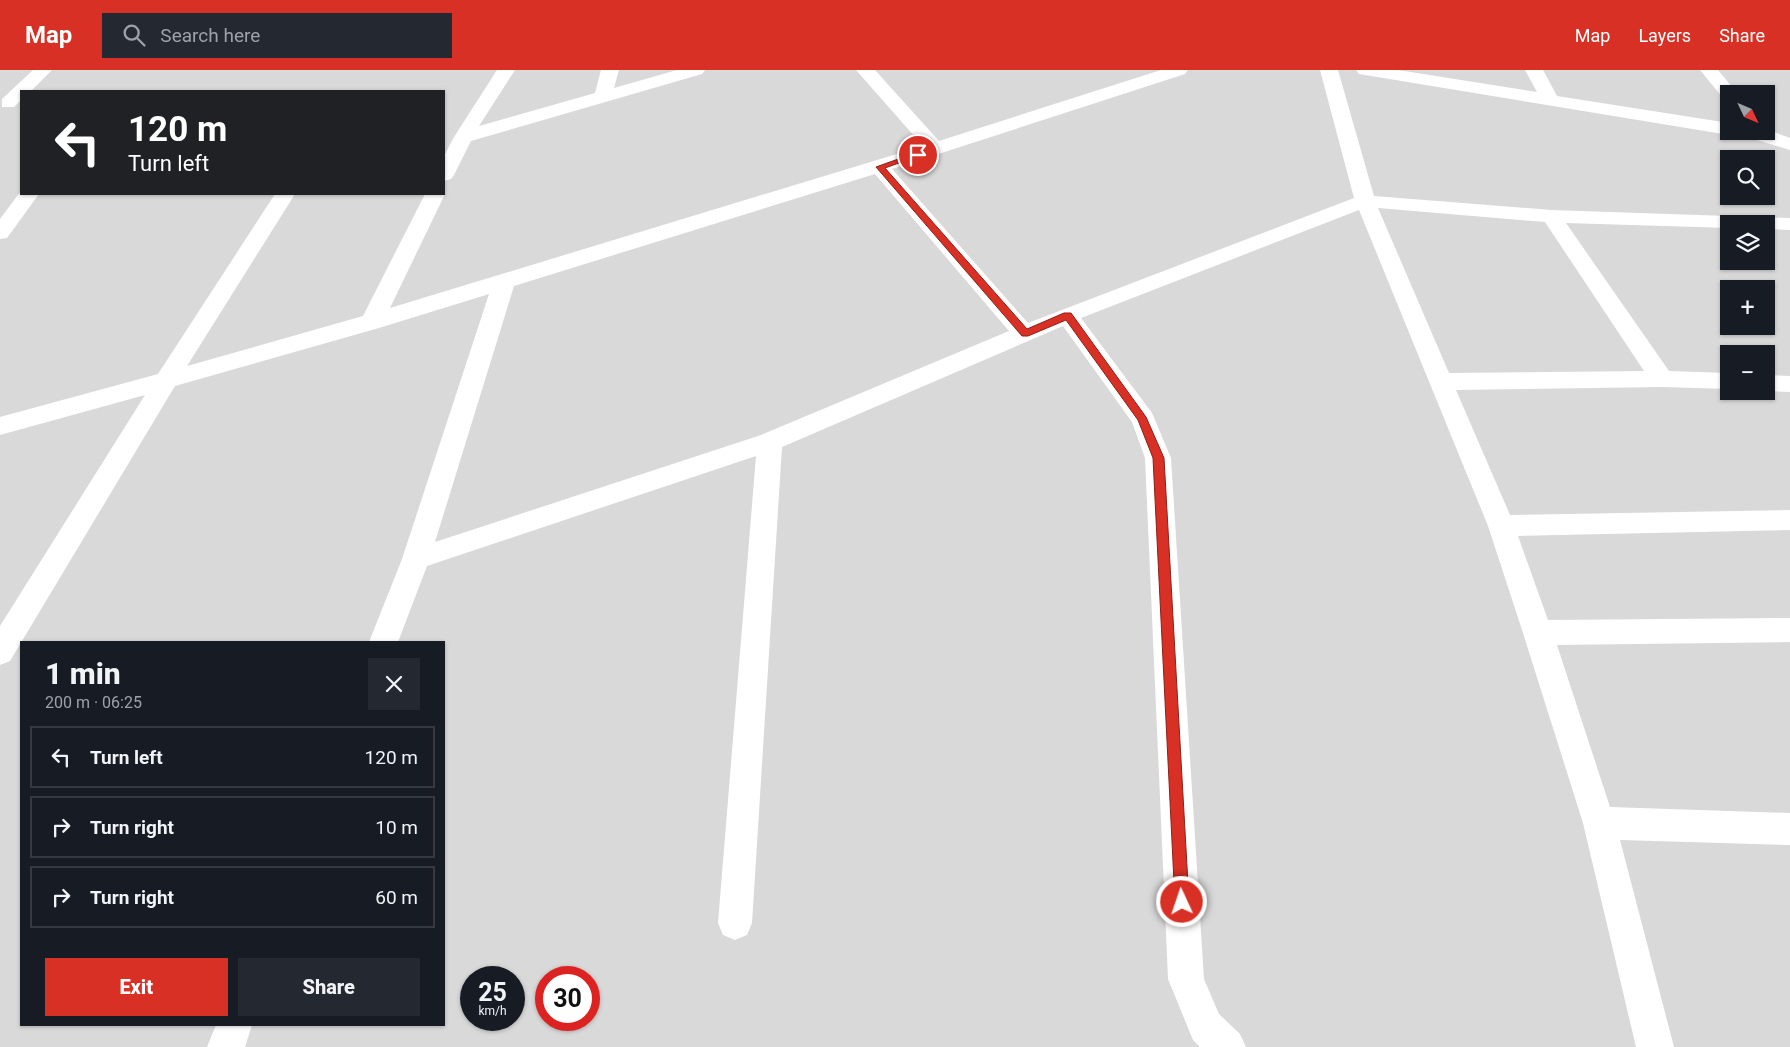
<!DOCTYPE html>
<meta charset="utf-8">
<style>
body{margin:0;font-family:Roboto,sans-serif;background:#242831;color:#f1f3f6;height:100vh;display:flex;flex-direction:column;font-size:19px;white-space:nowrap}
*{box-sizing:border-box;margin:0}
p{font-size:16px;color:#9ea1a6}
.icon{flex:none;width:28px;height:28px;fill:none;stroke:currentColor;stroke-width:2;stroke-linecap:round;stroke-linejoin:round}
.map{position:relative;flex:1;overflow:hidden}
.panel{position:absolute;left:20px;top:571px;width:425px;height:385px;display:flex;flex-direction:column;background:#171b24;border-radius:0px;box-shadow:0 1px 4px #0004}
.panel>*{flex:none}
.top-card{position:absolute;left:20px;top:20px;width:425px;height:105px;border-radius:0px;box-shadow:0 1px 4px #0004;background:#202124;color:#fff;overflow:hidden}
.needle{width:32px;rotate:134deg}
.tools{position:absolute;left:1720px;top:15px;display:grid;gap:10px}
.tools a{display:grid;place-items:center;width:55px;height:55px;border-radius:0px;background:#171b24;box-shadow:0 1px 4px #0004;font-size:25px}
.speed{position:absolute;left:460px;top:896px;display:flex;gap:10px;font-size:25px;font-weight:700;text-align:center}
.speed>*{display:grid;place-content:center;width:65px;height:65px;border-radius:50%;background:#171b24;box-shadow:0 1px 4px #0004;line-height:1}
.speed small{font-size:12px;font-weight:400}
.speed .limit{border:8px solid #d22;background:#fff;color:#111}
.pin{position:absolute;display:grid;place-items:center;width:42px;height:42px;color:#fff;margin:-21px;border:2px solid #fff;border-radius:50%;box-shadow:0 1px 5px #0007}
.me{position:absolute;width:55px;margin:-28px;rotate:357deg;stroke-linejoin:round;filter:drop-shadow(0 0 4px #0008)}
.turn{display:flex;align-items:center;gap:18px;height:105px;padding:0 25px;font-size:22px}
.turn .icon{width:65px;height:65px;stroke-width:2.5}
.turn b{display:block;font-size:35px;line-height:42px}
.round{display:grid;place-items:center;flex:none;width:52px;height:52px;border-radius:0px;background:#242831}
.head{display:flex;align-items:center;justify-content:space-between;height:85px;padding:0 25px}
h1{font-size:30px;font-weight:800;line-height:38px}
.cta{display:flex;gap:10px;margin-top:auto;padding:10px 25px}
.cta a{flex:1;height:58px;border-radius:0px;background:#d93025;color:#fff;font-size:20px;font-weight:800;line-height:58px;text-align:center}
.cta a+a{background:#242831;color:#f1f3f6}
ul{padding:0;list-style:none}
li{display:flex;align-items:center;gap:15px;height:62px;margin:0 10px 8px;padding:0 15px;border:2px solid #363941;border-radius:0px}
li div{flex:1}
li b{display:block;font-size:19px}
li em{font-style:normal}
header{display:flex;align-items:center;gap:30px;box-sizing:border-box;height:70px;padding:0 25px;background:#d93025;color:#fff}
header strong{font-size:24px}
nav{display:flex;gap:28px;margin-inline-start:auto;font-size:18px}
.search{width:350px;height:45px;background:#242831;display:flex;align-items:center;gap:12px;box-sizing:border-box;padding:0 18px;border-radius:0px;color:#9ea1a6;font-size:19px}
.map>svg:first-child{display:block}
.residential{fill:#d9d9da;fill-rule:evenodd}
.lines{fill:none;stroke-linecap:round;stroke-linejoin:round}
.minor{fill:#fff;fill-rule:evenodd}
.route{fill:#d93025;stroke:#8d1f18}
</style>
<header>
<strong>Map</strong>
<div class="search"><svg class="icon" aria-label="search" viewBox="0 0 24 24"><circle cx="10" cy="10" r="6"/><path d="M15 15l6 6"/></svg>Search here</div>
<nav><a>Map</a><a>Layers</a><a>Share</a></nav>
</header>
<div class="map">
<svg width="1790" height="977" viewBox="0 0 1790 977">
<rect width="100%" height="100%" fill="#e2e1ed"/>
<path class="residential" d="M0,0H1790V977H0ZM21,21H444V124H21ZM1729,24H1766V61H1729ZM1729,89H1766V126H1729ZM1729,154H1766V191H1729ZM1729,219H1766V256H1729ZM1729,284H1766V321H1729ZM21,572H444V955H21ZM471,908H514V950H471ZM546,908H589V950H546Z"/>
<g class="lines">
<path class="minor" d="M33,0H52L31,21H21V30L14,37H2V29Z
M497,0H515L479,56L595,23L601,0H619L614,18L677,0H705L702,4L471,71L454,105L451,109L444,111V86L454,67Z
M856,0H875L939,71L1161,0H1188L1185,4L892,99L1028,253L1354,128L1320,0H1338L1374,126L1551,140L1790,148V160L1766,159V154H1729V158L1566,153L1669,301L1729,303V319L1662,317L1456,320L1510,445L1790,440V460L1518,466L1548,550L1790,548V572L1557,575L1610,737L1790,743V775L1620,770L1674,977H1636L1583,753L1523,563L1488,456L1359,140L1081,248L1152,343L1171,388L1204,909L1219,944L1240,964L1246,977H1200L1193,970L1168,909L1145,388L1132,352L1063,256L782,377L752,853L747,865L735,870L723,865L718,853L756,386L427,496L398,572H369L402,489L489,224L379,258L175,316L10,591L0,595V556L145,325L0,365V347L158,304L275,124H295L187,296L363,246L425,124L444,122L445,124L390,238L923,76ZM875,104L1009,261L761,365L435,472L514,216ZM1378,138L1545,152L1644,301L1449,303Z
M1356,0H1398L1537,22L1525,0H1543L1557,26L1729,53V61H1766V59L1790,68V80L1734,63L1729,65L1365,5L1359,4Z
M1700,0H1718L1738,24H1729V29L1723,28Z
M21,121V124H39L7,168L0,169V149Z
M1766,305L1790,306V322L1765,321Z
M216,955H252L245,977H207Z"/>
</g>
<path class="route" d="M915,83L921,85L885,98L1027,259L1064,243H1071L1146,347L1164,388L1189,832L1187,837L1182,839L1177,837L1175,832L1153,388L1138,350L1066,250L1028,266H1022L876,97Z"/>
</svg>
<div class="tools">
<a><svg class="needle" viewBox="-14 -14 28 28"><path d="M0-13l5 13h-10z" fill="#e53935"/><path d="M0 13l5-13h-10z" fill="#9ea1a6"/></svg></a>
<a><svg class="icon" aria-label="search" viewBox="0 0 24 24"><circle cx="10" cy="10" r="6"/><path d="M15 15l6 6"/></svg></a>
<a><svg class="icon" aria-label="layers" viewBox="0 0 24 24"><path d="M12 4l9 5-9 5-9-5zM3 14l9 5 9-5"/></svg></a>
<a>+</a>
<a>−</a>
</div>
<div class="speed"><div>25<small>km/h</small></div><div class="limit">30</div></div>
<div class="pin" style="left:918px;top:85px;background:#d93025"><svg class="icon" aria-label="arrive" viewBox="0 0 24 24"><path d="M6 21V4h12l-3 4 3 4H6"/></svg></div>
<svg class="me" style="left:1182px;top:832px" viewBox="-20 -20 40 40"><circle r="17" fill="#d93025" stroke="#fff" stroke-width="3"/><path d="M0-11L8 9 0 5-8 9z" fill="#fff"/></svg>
<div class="top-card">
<div class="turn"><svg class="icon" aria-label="left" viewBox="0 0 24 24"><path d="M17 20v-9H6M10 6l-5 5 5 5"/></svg><div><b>120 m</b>Turn left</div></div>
</div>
<section class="panel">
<div class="head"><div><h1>1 min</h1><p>200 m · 06:25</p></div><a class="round"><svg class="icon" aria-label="close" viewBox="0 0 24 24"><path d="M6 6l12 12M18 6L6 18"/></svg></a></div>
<ul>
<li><svg class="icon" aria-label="left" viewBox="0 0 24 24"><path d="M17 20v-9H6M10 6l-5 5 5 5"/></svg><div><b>Turn left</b></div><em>120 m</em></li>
<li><svg class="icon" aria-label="right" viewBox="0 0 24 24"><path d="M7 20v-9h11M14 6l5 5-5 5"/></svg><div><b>Turn right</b></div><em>10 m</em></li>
<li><svg class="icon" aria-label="right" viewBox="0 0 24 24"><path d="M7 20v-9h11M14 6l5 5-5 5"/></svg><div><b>Turn right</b></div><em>60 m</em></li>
</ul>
<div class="cta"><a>Exit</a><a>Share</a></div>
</section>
</div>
